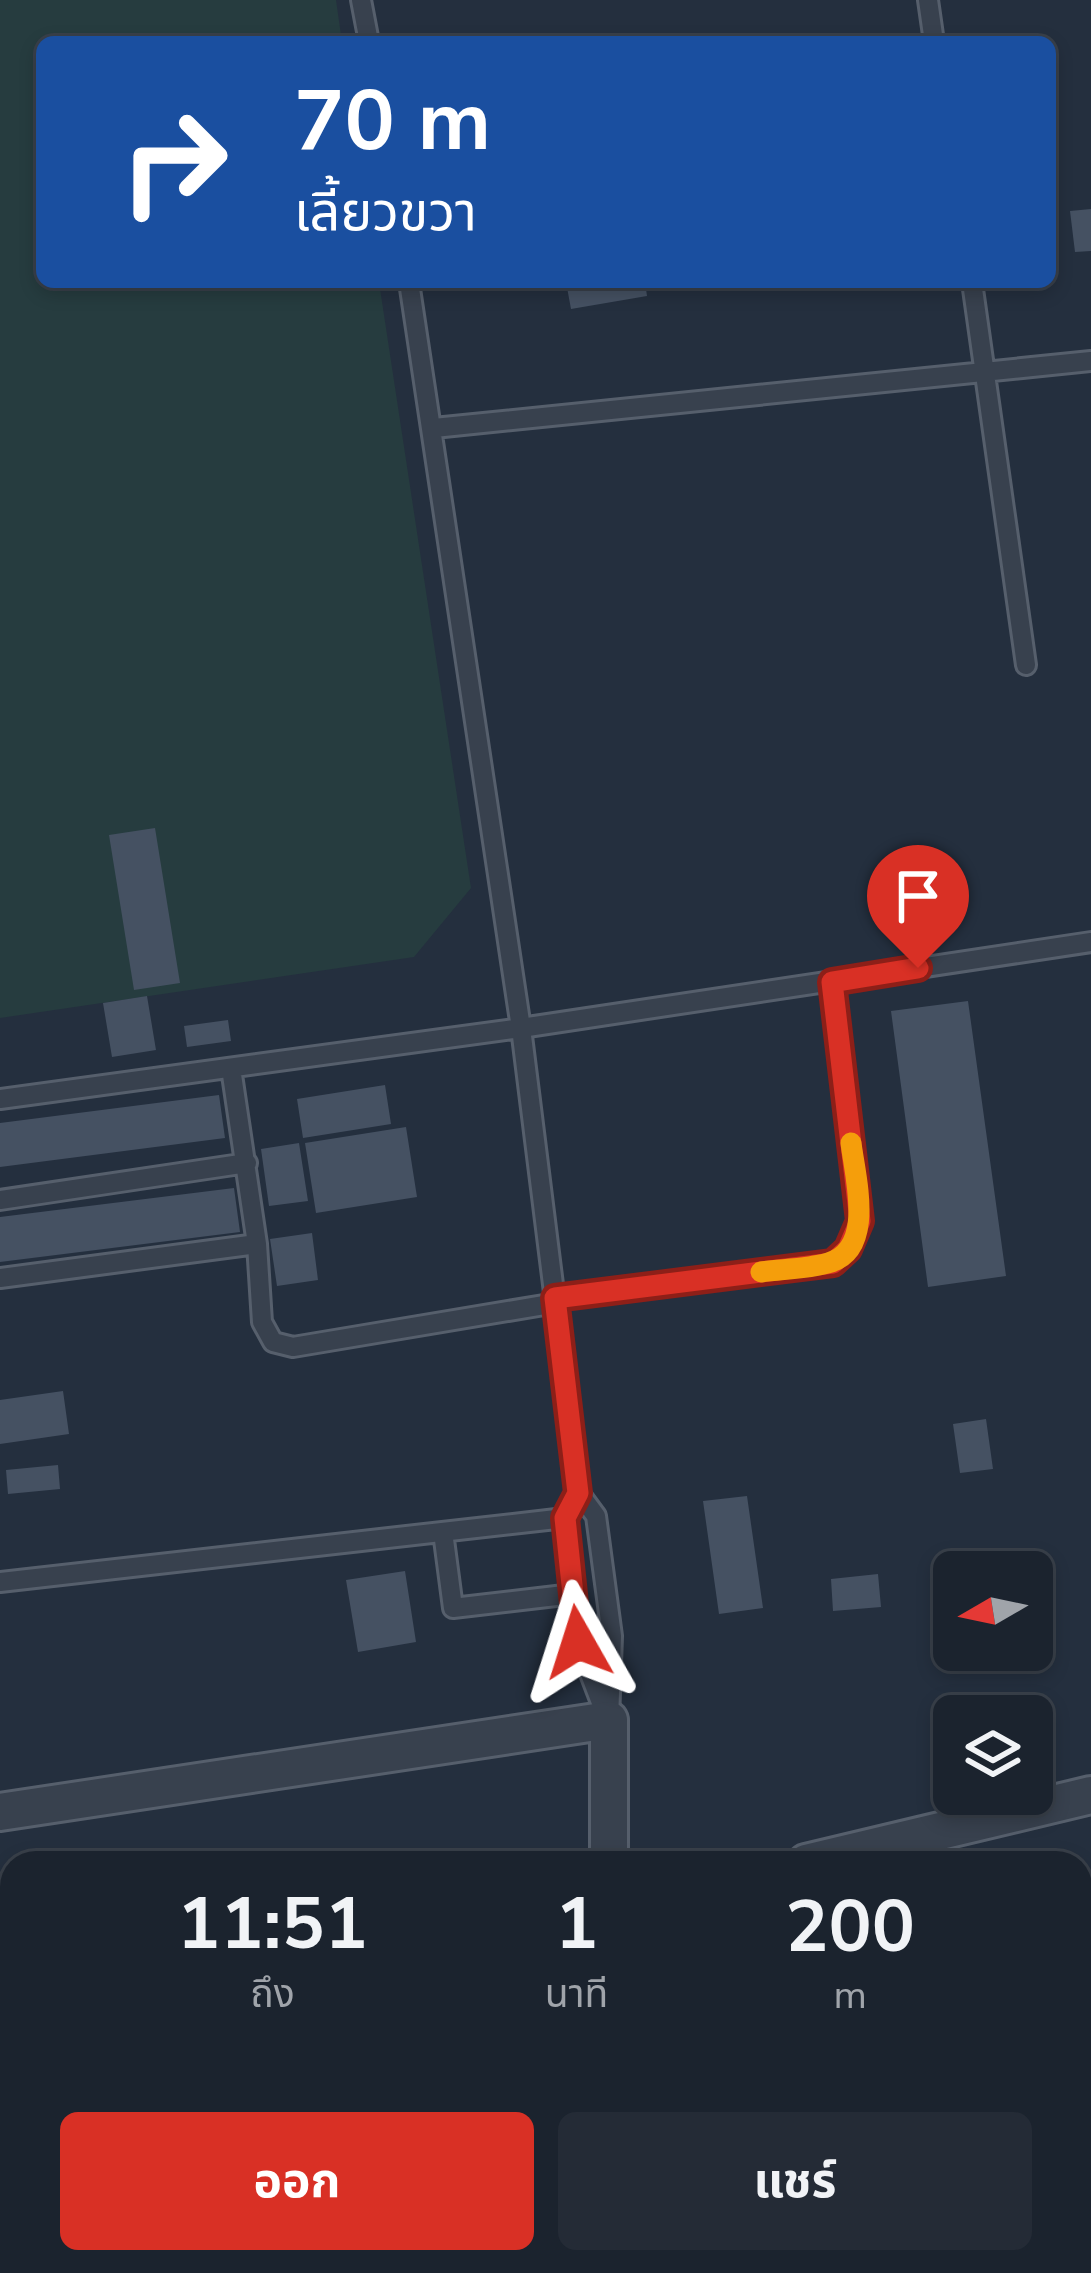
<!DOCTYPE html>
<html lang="th">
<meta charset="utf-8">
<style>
body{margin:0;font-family:"Nunito Sans","Noto Sans Thai",sans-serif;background:#242b36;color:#f1f3f6;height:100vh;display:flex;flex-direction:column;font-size:45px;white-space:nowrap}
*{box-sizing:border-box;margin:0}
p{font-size:39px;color:#a0a4aa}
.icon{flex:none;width:66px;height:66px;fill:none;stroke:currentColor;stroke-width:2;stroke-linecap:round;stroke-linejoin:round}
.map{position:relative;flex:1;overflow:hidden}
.drawer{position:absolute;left:0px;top:1851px;width:1092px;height:423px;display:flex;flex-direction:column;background:#1b232e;border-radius:36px 36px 0 0;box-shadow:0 6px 18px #0003,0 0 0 3px #39404a}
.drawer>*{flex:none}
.top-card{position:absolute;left:36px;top:36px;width:1020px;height:252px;border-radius:18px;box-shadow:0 6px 18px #0003,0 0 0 3px #39404a;background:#1a4fa0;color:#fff;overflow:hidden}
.needle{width:78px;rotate:261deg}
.buttons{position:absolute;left:933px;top:1551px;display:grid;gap:24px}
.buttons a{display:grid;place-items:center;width:120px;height:120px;border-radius:18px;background:#1b232e;box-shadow:0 6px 18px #0003,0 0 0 3px #39404a;font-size:60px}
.pin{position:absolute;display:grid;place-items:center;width:102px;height:102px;color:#fff;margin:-123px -51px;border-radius:50% 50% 50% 0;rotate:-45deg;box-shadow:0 0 12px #0007}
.pin .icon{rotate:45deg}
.me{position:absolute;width:132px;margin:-66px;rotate:354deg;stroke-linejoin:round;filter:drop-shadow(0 0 9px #0008)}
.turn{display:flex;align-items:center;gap:42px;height:252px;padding:0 60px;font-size:54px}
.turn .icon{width:156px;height:156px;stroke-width:2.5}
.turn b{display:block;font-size:84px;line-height:102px}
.eta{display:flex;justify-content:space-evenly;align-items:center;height:204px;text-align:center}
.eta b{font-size:72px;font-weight:700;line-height:84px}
.button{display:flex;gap:24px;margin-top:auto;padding:24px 60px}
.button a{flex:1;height:138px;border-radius:18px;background:#d93025;color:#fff;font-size:48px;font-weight:700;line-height:138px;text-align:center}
.button a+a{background:#242b36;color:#f1f3f6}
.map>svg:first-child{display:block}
.green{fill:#263c3f}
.building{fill:#455162}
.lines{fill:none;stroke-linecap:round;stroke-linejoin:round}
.lane-casing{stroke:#565f6c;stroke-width:24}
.street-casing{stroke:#565f6c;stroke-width:42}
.secondary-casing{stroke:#565f6c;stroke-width:54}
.lane{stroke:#38414e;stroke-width:18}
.street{stroke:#38414e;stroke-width:36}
.secondary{stroke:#465061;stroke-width:48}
.route-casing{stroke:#8d1f18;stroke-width:30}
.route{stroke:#d93025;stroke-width:21}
.slow{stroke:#f59e0b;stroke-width:21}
</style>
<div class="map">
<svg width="1091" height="2273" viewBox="0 0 1091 2273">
<rect width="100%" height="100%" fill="#242f3e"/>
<path class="green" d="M0,0H336L342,42H42V282H379L471,888L414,957L0,1018Z"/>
<path class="building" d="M1091,209V251L1075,252L1070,211Z
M566,282H645L647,296L571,309Z
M155,828L180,983L134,990L109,835Z
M147,996L156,1050L112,1057L103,1003Z
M968,1001L1006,1276L928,1287L891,1011Z
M228,1020L231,1041L187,1047L184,1026Z
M385,1085L391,1124L303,1138L297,1099Z
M219,1095L225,1138L0,1167V1123Z
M406,1127L417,1197L316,1213L305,1143Z
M299,1143L308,1201L269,1206L261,1149Z
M234,1188L240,1232L0,1262V1217Z
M312,1233L318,1280L277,1286L270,1239Z
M63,1391L69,1434L0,1444V1400Z
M986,1419L993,1469L960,1473L953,1424Z
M58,1465L60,1489L8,1494L6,1470Z
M747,1496L763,1608L719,1614L703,1501Z
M405,1571L416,1642L358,1652L346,1580Z
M878,1574L881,1607L833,1611L831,1579Z"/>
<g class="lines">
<g class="lane-casing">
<path id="lane" d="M361,0L369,42
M928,0L934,42
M409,282L521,1028L579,1493L596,1516L612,1636L609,1720
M972,282L1026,665
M434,428L1091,361
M231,1068L257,1244L262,1322L273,1342L293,1347L556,1303
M0,1099L521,1028L1091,942
M0,1200L247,1163
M0,1278L257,1244
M555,1298L833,1263L848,1249L860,1221L832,982
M571,1508L565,1518L578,1642L605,1713
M443,1532L453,1608L573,1594
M0,1582L565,1518"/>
</g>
<g class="street-casing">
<path id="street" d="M0,1812L609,1720V1863
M806,1863L1091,1795
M1080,2012L1083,1996
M580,2273L581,2262"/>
</g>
<g class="secondary-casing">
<path id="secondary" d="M1080,2180L1091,2181
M0,2199L12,2197"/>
</g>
<use href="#lane" class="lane"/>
<use href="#street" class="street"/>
<use href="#secondary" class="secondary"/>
</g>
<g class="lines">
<g class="route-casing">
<path id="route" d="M578,1642L565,1518L578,1493L555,1298L833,1263L848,1249L860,1221L832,982L918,968"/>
</g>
<use href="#route" class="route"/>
<path class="slow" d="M761,1272C783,1269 807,1269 828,1263C876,1250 855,1177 851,1143"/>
</g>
</svg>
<div class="buttons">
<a><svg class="needle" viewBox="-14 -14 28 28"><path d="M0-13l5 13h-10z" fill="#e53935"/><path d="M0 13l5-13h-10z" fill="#a0a4aa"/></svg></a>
<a><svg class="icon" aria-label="layers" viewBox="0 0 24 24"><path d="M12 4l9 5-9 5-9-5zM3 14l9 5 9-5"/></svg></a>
</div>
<div class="pin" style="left:918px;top:968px;background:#d93025"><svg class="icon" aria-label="arrive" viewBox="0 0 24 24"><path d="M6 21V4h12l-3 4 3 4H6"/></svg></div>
<svg class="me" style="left:578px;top:1642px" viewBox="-20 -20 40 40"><path d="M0-17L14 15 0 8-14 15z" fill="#d93025" stroke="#fff" stroke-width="4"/></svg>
<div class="top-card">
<div class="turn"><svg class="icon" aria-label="right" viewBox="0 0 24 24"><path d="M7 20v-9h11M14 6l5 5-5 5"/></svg><div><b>70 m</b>เลี้ยวขวา</div></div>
</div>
<section class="drawer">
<div class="eta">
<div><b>11:51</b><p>ถึง</p></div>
<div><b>1</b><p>นาที</p></div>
<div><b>200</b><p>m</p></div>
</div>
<div class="button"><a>ออก</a><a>แชร์</a></div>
</section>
</div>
